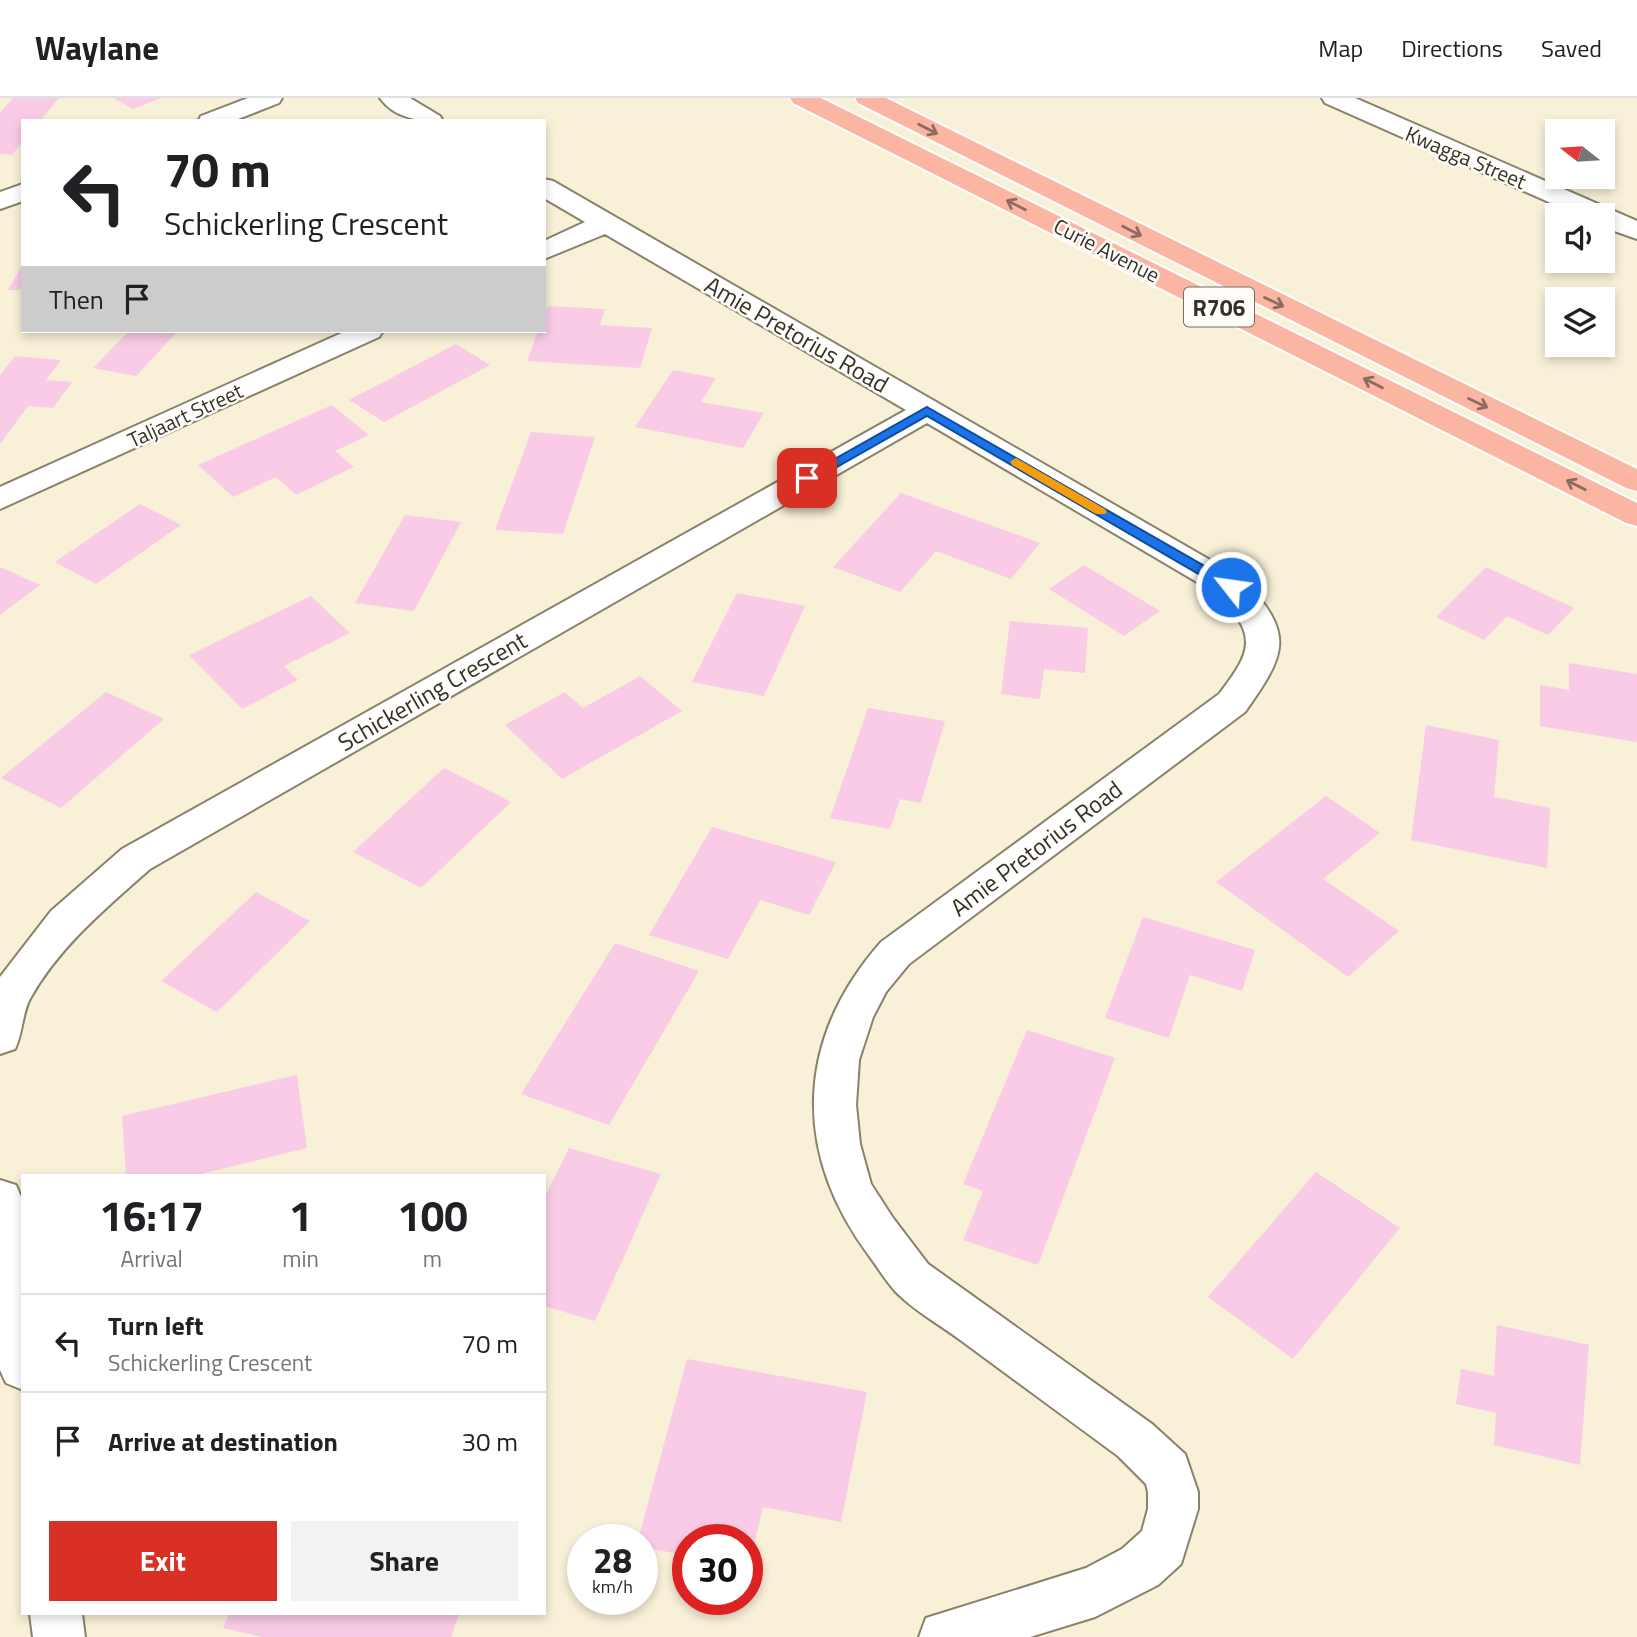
<!DOCTYPE html>
<style>
body{margin:0;font-family:"Titillium Web",sans-serif;background:#f2f2f2;color:#202124;height:100vh;display:flex;flex-direction:column;font-size:26px;white-space:nowrap}
*{box-sizing:border-box;margin:0}
p{font-size:23px;color:#757577}
.icon{flex:none;width:38px;height:38px;fill:none;stroke:currentColor;stroke-width:2;stroke-linecap:round;stroke-linejoin:round}
.map{position:relative;flex:1;overflow:hidden}
.details{position:absolute;left:21px;top:1076px;width:525px;height:441px;display:flex;flex-direction:column;background:#fff;border-radius:0px;box-shadow:0 4px 10px #0003}
.details>*{flex:none}
.top-card{position:absolute;left:21px;top:21px;width:525px;height:214px;border-radius:0px;box-shadow:0 4px 10px #0003;background:#fff;color:#202124;overflow:hidden}
.needle{width:46px;rotate:287deg}
.tools{position:absolute;left:1545px;top:21px;display:grid;gap:14px}
.tools a{display:grid;place-items:center;width:70px;height:70px;border-radius:0px;background:#fff;box-shadow:0 4px 10px #0003;font-size:35px}
.speed{position:absolute;left:567px;top:1426px;display:flex;gap:14px;font-size:35px;font-weight:700;text-align:center}
.speed>*{display:grid;place-content:center;width:91px;height:91px;border-radius:50%;background:#fff;box-shadow:0 4px 10px #0003;line-height:1}
.speed small{font-size:18px;font-weight:400}
.speed .limit{border:10px solid #d22;background:#fff;color:#111}
.pin{position:absolute;display:grid;place-items:center;width:60px;height:60px;color:#fff;margin:-30px;border-radius:14px;box-shadow:0 4px 10px #0006}
.me{position:absolute;width:77px;margin:-38px;rotate:300deg;stroke-linejoin:round;filter:drop-shadow(0 0 5px #0008)}
.turn{display:flex;align-items:center;gap:24px;height:147px;padding:0 28px;font-size:32px}
.turn .icon{width:91px;height:91px;stroke-width:2.5}
.turn b{display:block;font-size:49px;line-height:60px}
.then{display:flex;align-items:center;height:66px;padding:0 28px;background:#0003;gap:14px;font-size:26px}
.eta{display:flex;justify-content:space-evenly;align-items:center;height:119px;text-align:center}
.eta b{font-size:42px;font-weight:700;line-height:49px}
.action{display:flex;gap:14px;margin-top:auto;padding:14px 28px}
.action a{flex:1;height:80px;border-radius:0px;background:#d93025;color:#fff;font-size:28px;font-weight:700;line-height:80px;text-align:center}
.action a+a{background:#f2f2f2;color:#202124}
ul{padding:0;list-style:none}
li{display:flex;align-items:center;gap:21px;height:98px;padding:0 28px;border-top:2px solid #e0e0e0}
li div{flex:1}
li b{display:block;font-size:26px}
li em{font-style:normal}
header{display:flex;align-items:center;gap:42px;box-sizing:border-box;height:98px;padding:0 35px;background:#fff;border-bottom:2px solid #e0e0e0}
header strong{font-size:33px}
nav{display:flex;gap:38px;margin-inline-start:auto;font-size:24px}
.map>svg:first-child{display:block}
.building{fill:#facbe6}
.lines{fill:none;stroke-linecap:round;stroke-linejoin:round}
.minor-casing{stroke:#89826b;stroke-width:4}
.major-casing{stroke:#fff;stroke-width:4}
.minor{fill:#fff;fill-rule:evenodd}
.major{fill:#fab5a3;fill-rule:evenodd}
.oneway{stroke:#8d6c5f}
.route{fill:#1a73e8;stroke:#114b97;stroke-width:2}
.slow{fill:#f59e0b}
.labels{text-anchor:middle;dominant-baseline:central;stroke-width:5;stroke-linejoin:round;paint-order:stroke}
.far-street-label{font-size:21px;fill:#343128;stroke:#fffdf8}
.shield{fill:#fffdf8;stroke:#716e66;stroke-width:2}
.shield-label{font-size:23px;font-weight:bold;fill:#343128}
.street-label{font-size:24px;fill:#343128;stroke:#fffdf8}
</style>
<header>
<strong>Waylane</strong>
<nav><a>Map</a><a>Directions</a><a>Saved</a></nav>
</header>
<div class="map">
<svg width="1637" height="1539" viewBox="0 0 1637 1539">
<rect width="100%" height="100%" fill="#f8f0d7"/>
<path class="building" d="M13,0H59L40,23H23V43L12,57L0,56V15Z
M114,0H161L133,11Z
M23,166V192H8Z
M548,208L605,211L600,227L652,230L640,270L527,263L538,233H544V217Z
M129,233H178L136,278L93,270Z
M456,246L490,267L384,324L349,302Z
M15,258L61,262L46,282L72,284L53,310L28,308L0,346V277Z
M673,272L716,280L701,304L764,315L743,350L635,329Z
M332,307L369,337L335,353L354,369L296,397L276,379L233,399L198,367Z
M531,334L595,339L563,436L495,432Z
M901,395L1040,445L1011,481L936,453L900,494L833,469Z
M140,406L181,427L96,486L55,464Z
M405,417L461,424L414,513L355,505Z
M1084,467L1160,513L1124,538L1049,491Z
M0,469L40,487L0,517Z
M1486,469L1574,510L1548,537L1507,518L1484,542L1436,519Z
M737,495L805,508L764,598L692,584Z
M311,498L350,535L284,568L298,582L242,611L189,557Z
M1010,523L1088,530L1085,575L1044,571L1040,601L1001,596Z
M1569,565L1637,576V644L1540,628V587L1569,592Z
M640,578L682,613L562,681L505,627L565,594L583,610Z
M106,594L164,621L61,710L1,680Z
M868,610L945,623L921,705L900,701L890,731L830,720Z
M1426,627L1499,642L1494,699L1550,710L1547,770L1411,742Z
M444,670L511,704L421,790L353,754Z
M1326,698L1380,735L1323,781L1399,833L1348,879L1216,784Z
M712,729L836,764L809,817L760,802L728,861L649,837Z
M256,794L310,823L217,914L161,883Z
M1143,819L1255,852L1242,893L1190,877L1169,940L1105,920Z
M615,845L699,873L609,1027L521,996Z
M1027,932L1115,960L1038,1167L963,1142L983,1093L963,1086Z
M297,977L307,1050L193,1078H126L122,1018Z
M569,1050L661,1076L595,1223L544,1208V1101Z
M1316,1074L1400,1130L1293,1261L1208,1199Z
M1497,1227L1589,1247L1580,1367L1494,1347L1496,1315L1456,1306L1461,1271L1494,1278Z
M687,1261L867,1294L841,1424L763,1409L748,1471L747,1442H688V1458L642,1449V1442H638Z
M229,1516H459L451,1539H262L223,1530Z"/>
<g class="lines">
<g class="minor-casing">
<path id="minor" d="M248,0H282L279,5L233,23H198L201,18Z
M380,0H410L440,18L443,23C420,23 395,21 380,0Z
M1322,0H1355L1637,123V141L1603,129V117H1578L1325,5Z
M544,81L553,83L1243,481C1295,536 1287,555 1245,614L909,866L886,894L873,919L859,962L856,1007L860,1046L871,1086L893,1120L928,1166L1152,1326L1185,1356L1198,1394V1411L1181,1466L1158,1487L1095,1519L1030,1539H919L926,1520L1086,1470L1122,1451L1142,1433L1148,1411V1394L1146,1386L1118,1358C1066,1320 1015,1282 963,1244C942,1228 914,1213 895,1193C886,1183 878,1170 870,1159C792,1055 795,942 881,844L1219,596C1253,552 1257,538 1219,497L927,325L150,771C106,810 60,848 31,899C22,914 23,935 15,951L0,956V879L51,813L122,751L906,312L605,136L544,161V143L585,124L544,100Z
M23,86V103L0,111V94Z
M346,233H383L379,239L0,411V389Z
M0,1082L16,1087L23,1104V1292L6,1285L0,1272Z
M30,1516H82L85,1539H33Z"/>
</g>
<g class="major-casing">
<path id="major" d="M790,0H821L1637,405V428L1626,425L793,5Z
M855,0H886L1637,371V393L1626,390L858,5Z"/>
</g>
<use href="#minor" class="minor"/>
<use href="#major" class="major"/>
</g>
<defs><path id="oneway-shaft" d="M-6 0H5M1.5-3L5.5 0L1.5 3" fill="none" stroke-width="1.6" stroke-linecap="round" stroke-linejoin="round" transform="scale(1.75)"/></defs>
<g class="oneway">
<use href="#oneway-shaft" transform="translate(928 31) rotate(27)"/>
<use href="#oneway-shaft" transform="translate(1016 107) rotate(-153)"/>
<use href="#oneway-shaft" transform="translate(1132 133) rotate(27)"/>
<use href="#oneway-shaft" transform="translate(1274 204) rotate(26)"/>
<use href="#oneway-shaft" transform="translate(1373 285) rotate(-153)"/>
<use href="#oneway-shaft" transform="translate(1478 305) rotate(26)"/>
<use href="#oneway-shaft" transform="translate(1576 387) rotate(-153)"/>
</g>
<path class="route" d="M927,309L1236,486L1238,489L1236,492H1226L927,318L812,383L807,384L801,380Z"/>
<path class="slow" d="M1016,360L1105,411L1107,414L1105,416H1096L1012,367L1010,364Z"/>
<g class="labels">
<g class="far-street-label">
<text transform="translate(1466 59) rotate(23)">Kwagga Street</text>
<text transform="translate(1107 152) rotate(27)">Curie Avenue</text>
<text transform="translate(185 317) rotate(-25)">Taljaart Street</text>
</g>
<rect class="shield" x="1184" y="189.5" width="70" height="39" rx="5"/>
<g class="shield-label">
<text x="1219" y="209">R706</text>
</g>
<g class="street-label">
<text transform="translate(797 236) rotate(30)">Amie Pretorius Road</text>
<text transform="translate(432 593) rotate(-30)">Schickerling Crescent</text>
<text transform="translate(1036 750) rotate(-37)">Amie Pretorius Road</text>
</g>
</g>
</svg>
<div class="tools">
<a><svg class="needle" viewBox="-14 -14 28 28"><path d="M0-13l5 13h-10z" fill="#e53935"/><path d="M0 13l5-13h-10z" fill="#757577"/></svg></a>
<a><svg class="icon" aria-label="sound" viewBox="0 0 24 24"><path d="M4 9h4l5-4v14l-5-4H4zM17 9q2 3 0 6"/></svg></a>
<a><svg class="icon" aria-label="layers" viewBox="0 0 24 24"><path d="M12 4l9 5-9 5-9-5zM3 14l9 5 9-5"/></svg></a>
</div>
<div class="speed"><div>28<small>km/h</small></div><div class="limit">30</div></div>
<div class="pin" style="left:807px;top:380px;background:#d93025"><svg class="icon" aria-label="arrive" viewBox="0 0 24 24"><path d="M6 21V4h12l-3 4 3 4H6"/></svg></div>
<svg class="me" style="left:1231px;top:489px" viewBox="-20 -20 40 40"><circle r="17" fill="#1a73e8" stroke="#fff" stroke-width="3"/><path d="M0-11L8 9 0 5-8 9z" fill="#fff"/></svg>
<div class="top-card">
<div class="turn"><svg class="icon" aria-label="left" viewBox="0 0 24 24"><path d="M17 20v-9H6M10 6l-5 5 5 5"/></svg><div><b>70 m</b>Schickerling Crescent</div></div>
<div class="then">Then<svg class="icon" aria-label="arrive" viewBox="0 0 24 24"><path d="M6 21V4h12l-3 4 3 4H6"/></svg></div>
</div>
<section class="details">
<div class="eta">
<div><b>16:17</b><p>Arrival</p></div>
<div><b>1</b><p>min</p></div>
<div><b>100</b><p>m</p></div>
</div>
<ul>
<li><svg class="icon" aria-label="left" viewBox="0 0 24 24"><path d="M17 20v-9H6M10 6l-5 5 5 5"/></svg><div><b>Turn left</b><p>Schickerling Crescent</p></div><em>70 m</em></li>
<li><svg class="icon" aria-label="arrive" viewBox="0 0 24 24"><path d="M6 21V4h12l-3 4 3 4H6"/></svg><div><b>Arrive at destination</b></div><em>30 m</em></li>
</ul>
<div class="action"><a>Exit</a><a>Share</a></div>
</section>
</div>
